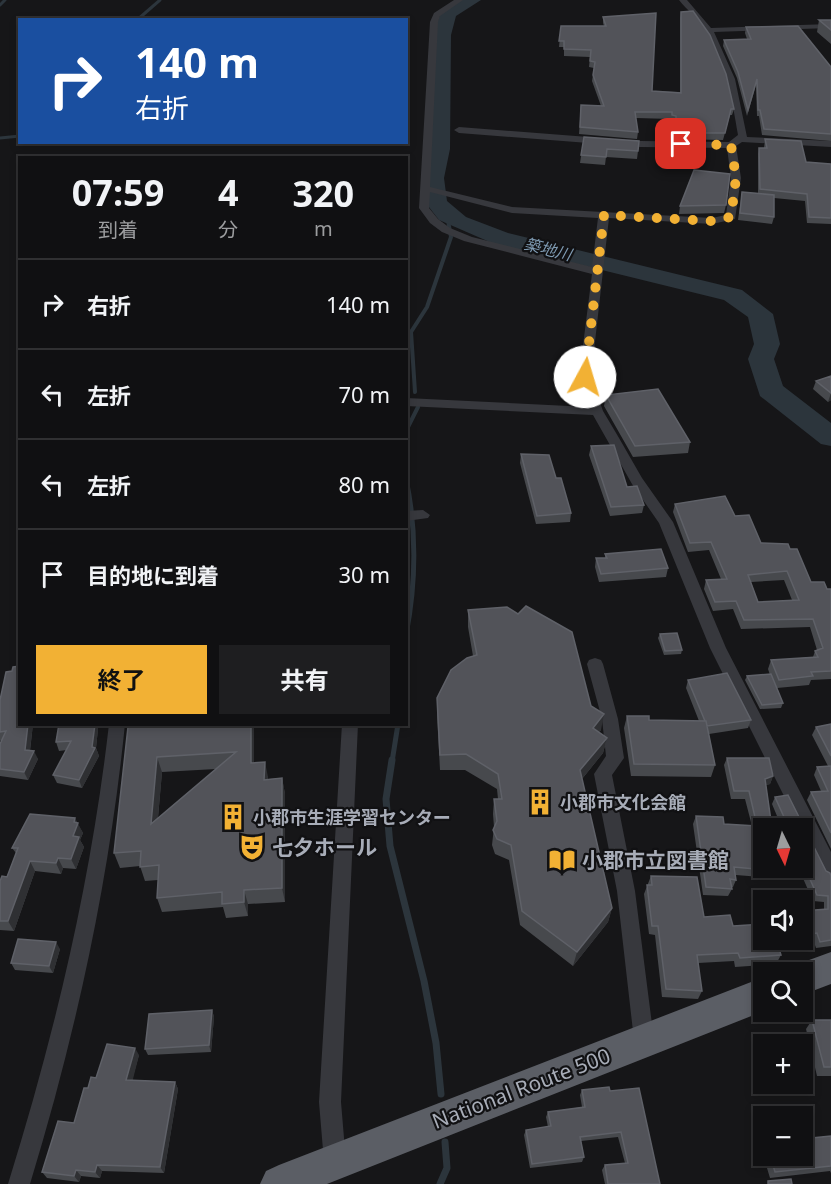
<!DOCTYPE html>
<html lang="ja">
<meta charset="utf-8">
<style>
body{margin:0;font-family:"Noto Sans","Noto Sans JP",sans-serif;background:#1e1e20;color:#f1f3f6;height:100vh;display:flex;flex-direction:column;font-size:22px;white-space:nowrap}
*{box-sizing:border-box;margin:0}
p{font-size:20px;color:#9c9d9f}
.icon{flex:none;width:33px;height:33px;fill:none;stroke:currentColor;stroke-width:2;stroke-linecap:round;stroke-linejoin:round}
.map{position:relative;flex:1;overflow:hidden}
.side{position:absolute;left:18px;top:156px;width:390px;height:570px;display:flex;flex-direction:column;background:#101012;border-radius:0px;box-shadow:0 3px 9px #0003,0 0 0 2px #303032}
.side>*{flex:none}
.banner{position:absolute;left:18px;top:18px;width:390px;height:126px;border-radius:0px;box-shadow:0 3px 9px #0003,0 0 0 2px #303032;background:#1a4fa0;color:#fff;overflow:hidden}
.needle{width:39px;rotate:175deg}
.buttons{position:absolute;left:753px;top:818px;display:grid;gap:12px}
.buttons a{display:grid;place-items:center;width:60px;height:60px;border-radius:0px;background:#101012;box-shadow:0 3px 9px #0003,0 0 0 2px #303032;font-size:30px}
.pin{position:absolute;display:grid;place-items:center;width:51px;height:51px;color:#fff;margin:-26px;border-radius:12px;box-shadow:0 3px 9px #0006}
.me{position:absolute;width:66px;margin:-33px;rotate:6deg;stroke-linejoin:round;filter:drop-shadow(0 0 4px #0008)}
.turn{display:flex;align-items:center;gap:21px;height:126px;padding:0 18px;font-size:27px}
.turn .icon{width:78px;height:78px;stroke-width:2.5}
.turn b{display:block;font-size:42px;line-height:51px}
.eta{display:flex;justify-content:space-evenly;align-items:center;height:102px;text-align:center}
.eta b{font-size:36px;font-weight:700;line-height:42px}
.cta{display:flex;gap:12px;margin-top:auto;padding:12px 18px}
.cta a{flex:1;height:69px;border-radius:0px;background:#f2b134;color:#111;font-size:24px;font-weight:700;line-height:69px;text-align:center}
.cta a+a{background:#1e1e20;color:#f1f3f6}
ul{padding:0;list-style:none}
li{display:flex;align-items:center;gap:18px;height:90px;padding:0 18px;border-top:2px solid #303032}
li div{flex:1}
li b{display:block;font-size:22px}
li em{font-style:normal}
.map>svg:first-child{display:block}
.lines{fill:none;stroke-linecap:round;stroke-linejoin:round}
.stream-far3{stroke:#2c353c;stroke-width:3}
.stream-far2{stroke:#2c353c;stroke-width:4}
.stream-far1{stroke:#2c353c;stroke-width:5}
.stream{stroke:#2c353c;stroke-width:7}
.river{fill:#2c353c;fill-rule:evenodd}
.minor{fill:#37383d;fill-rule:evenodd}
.trunk{fill:#5b5e65;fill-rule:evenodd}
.wall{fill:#47494d;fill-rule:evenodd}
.shaded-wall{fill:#2f3033}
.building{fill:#525359;stroke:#5f6168;stroke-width:1.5;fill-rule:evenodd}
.route{stroke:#f2b134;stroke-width:10;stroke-dasharray:0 18}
.labels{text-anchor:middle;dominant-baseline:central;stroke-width:4.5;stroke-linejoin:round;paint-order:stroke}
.far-water-label{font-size:16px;font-style:italic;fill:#7f9bb3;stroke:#111113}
.poi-label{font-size:18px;font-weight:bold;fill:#a8adb8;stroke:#111113;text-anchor:start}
.near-poi-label{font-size:21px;font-weight:bold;fill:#a8adb8;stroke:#111113;text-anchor:start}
.near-street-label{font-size:21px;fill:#a8adb8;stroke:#111113}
</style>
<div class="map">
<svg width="831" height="1184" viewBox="0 0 831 1184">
<rect width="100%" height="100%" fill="#161618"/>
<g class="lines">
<path class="stream-far3" d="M0,5L5,0
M137,20L160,0
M0,138L20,136"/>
<path class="stream-far2" d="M415,392L411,332L427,307L451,237L447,215
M406,431L418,407"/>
<path class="stream-far1" d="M406,479C417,531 416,583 406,635
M392,762L398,724"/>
<path class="stream" d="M392,760L386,799L390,846L424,981L436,1043L441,1094
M440,1184L447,1168L445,1142"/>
<path class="river" d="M460,0H481L456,16L451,35L450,149L444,178L447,201L466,217L508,233L742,290L773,314L780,344L774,359L783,386L831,423V446L821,444L760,396L748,359L754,344L748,317L724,300L492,243L439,220L425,202L422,178L430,149L433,35L442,9Z"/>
<path class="minor" d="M454,0H463L440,16L438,22L430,187L512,207L712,218L726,215L731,178L727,148L640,147L459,133L454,130L459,127L640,141L729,142L738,135C732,98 725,60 704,28C697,18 687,10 679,0H687L711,28L831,24V28L714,32L735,79L747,137L831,141V147L742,142L736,146L741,178L735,219L712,224L609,218L591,377L603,411L619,438L642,478L673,522L726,648L831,852V879L824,877L802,833V828H800L710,648L659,523L632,484L593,415L406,406V398L589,407L579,377L592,274L464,241L442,232L430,223L419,208L430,22L434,13ZM430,192L512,213L598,218L592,267L472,237L450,228L438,219L429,208Z
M423,510L430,515L428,518L406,521V511Z
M595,658L601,660L603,664L618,719L624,758L612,775L635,891L654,1040L651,1047L644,1050L637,1047L634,1040L617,891L594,774L606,756L602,719L587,664L589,660Z
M109,724H125C109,882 76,1033 30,1184H8C55,1033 91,882 109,724Z
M342,724H358L341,1102L346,1162L343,1170L335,1173L327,1170L324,1162L319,1102Z"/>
<path class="trunk" d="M831,952V984L802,995V972H788L790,967Z
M764,977V1011L327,1184H260L266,1171L279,1165Z"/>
</g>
<path class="wall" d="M681,12L734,109L732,115H730L723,140L675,139V122H671V119L636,118L638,132L637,139L579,134L581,105L601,106L592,81L594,68L589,67L590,57L564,56V47H559L561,26H604L603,23V17L652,91L680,92V18Z
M819,20H831V44L817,32Z
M746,27L831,67V141L762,135L759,116H757L756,85L747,116L737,78L723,46L724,40L747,39L745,33Z
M584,137L638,151L637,159L606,157L605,165L580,163Z
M765,139L806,162L831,164V224L807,223L805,201L774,198V217L772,224L738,220L742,192L758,193V154L759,148H764Z
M726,205L724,213L679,214L680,206Z
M831,376V400L828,402L813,389L816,381Z
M606,395L690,442L688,453L633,457L604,406Z
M591,446L644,505L642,513L610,516L589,455Z
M521,454L556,478L571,513L570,522L536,524L520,463Z
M675,504L735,516L761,543L790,549L811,582L827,589H831V679L811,680L809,685L777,688L783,703L781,708L760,709L745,680L747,676L770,675L768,669L771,660L813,657L815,651L817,650L810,627L741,629L733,609L713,611L704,589L706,580L721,579L709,550L688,552L673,512ZM784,580L792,600L758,602L751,582Z
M605,554L668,568L666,577L599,582L595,567L596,558H605Z
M468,610L591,706L601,730L599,732L607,738L603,753L582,779L612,908L608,922L573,966L520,925L509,860L495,854L492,845L494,827L493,814L494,799H498L497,789L465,770H440L437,715V698L473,656L468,627Z
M660,634L682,650L681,654L664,655L658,638Z
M12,671L20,724H33L30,751L38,759L28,780L0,776V744L2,740L0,741V700Z
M688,680L751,720L748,728L709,734L715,765L711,777L631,776L624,728L627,716L649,720L699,721L686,688Z
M59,724H97L98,729L96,748L99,756L82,788L57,783L53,775L67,750L59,751L56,742Z
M162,724H254V762L268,777V779L282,778L285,794V902L248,904V916L226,918L223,907L162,912L157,898L158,880L145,881L140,866L120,868L114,853ZM216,769L158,818L162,772Z
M831,724V849L807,800L811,792L821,791L814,775L817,767L828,766L812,735L816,727Z
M727,758L773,776L770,784L766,785L778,871L775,878L736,875V880L733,887H731L732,889L728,896L703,895L693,824L696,816L724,824L752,826L745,799H731L724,765Z
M788,795L826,871L830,873L831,876V946L816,948L813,939L797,941L796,939H802V911L824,910V902L813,901L798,867H802V828H782L772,804L775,797Z
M77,823L83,833L80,840L84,847L76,869L63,868L61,874L35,871L14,931L0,930V881L7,877L16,853L12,848Z
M651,876L704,917L733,926L781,955L776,964L735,967L734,961L698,963L702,991L698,999L662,997L655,935L649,934L644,894Z
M60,949L53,973L15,970L11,963Z
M212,1010L214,1017L211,1052L148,1055L145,1049Z
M812,1020H831V1076H817L806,1029Z
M139,1055L132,1080L175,1082L178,1089L164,1173L102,1171L100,1178L81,1176L79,1182L47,1178L42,1172L74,1123L88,1088L96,1078Z
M582,1090L610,1091L660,1184H605L602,1170L605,1165L625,1163L618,1137L581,1141L584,1157L582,1162L530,1168L524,1135L526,1130L548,1127L546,1117L548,1112L582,1107L580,1095Z
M759,1118H764V1155H802L831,1136V1173L830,1171L770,1178L754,1125Z"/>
<path class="shaded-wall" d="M831,393V400L828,402Z
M604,714L601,730L590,744L593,728Z
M28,724H33L29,758L25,750Z
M95,724H97L98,729L96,748L99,756L82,788L79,780L92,747Z
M251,724H254V778L251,763Z
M607,738L603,753L577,785L580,770Z
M34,751L38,759L28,780L24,772Z
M157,757L162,772L156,839L151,824Z
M265,762L268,777L267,795L264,780Z
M773,776L770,784L762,786L765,779Z
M282,778L285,794V902L282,888Z
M75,818L83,833L80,840L84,847L76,869L71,859L74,822Z
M58,858L63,868L61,874L56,863Z
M30,861L35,871L14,931L8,921Z
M244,890L248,904V916L244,902Z
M612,908L608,922L573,966L577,952Z
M56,942L60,949L53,973L49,966Z
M212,1010L214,1017L211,1052L209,1045Z
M135,1048L139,1055L131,1087L126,1080Z
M175,1082L178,1089L164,1173L160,1167Z
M97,1165L102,1171L100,1178L95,1172Z
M76,1170L81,1176L79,1182L74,1176Z"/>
<path class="building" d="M693,11L710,35L726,74L734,109H731L725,133H676V116L672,115V112H635L638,132L580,127L581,105L604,106L593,75L595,62L590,61L591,50L564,49V41H559L561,26H606L603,17L656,13L652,91L681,93V12Z
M819,20H831V30Z
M798,26L831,67V134L764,129L760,110H758L757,79L748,110L738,72L724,40L751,39L746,27Z
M584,137L639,141L638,151L607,149L606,157L581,155Z
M765,139L801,141L806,162L831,164V218L809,217L807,194L760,189L759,148H767Z
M694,170L730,174L726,205L680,206Z
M742,192L774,195V217L740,213Z
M831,376V393L816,381Z
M658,389L690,442L635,446L606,395Z
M614,445L627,487L637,486L644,505L611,507L591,446Z
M521,454L549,455L556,478H561L571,513L537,516Z
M725,496L735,516L749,515L761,543L788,544L790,549H797L811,582H824L827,589H831V671L811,672L813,676L779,680L771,660L818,657L815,651L823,648L813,619L744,620L736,601L715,602L706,580L727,579L711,542L690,543L675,504ZM787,571L799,600L758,602L748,575Z
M661,549L668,568L601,574L596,558H607L605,554Z
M526,606L572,632L591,706L604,714L593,728L607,738L580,770L612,908L577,952L522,911L511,845L497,839L493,830L497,821L494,799H502L498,774L466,754L440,755L437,698L451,670L467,658L477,655L468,610L507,607L518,614Z
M677,633L682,650L665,651L660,634Z
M20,666V724H28L25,750L34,751L24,772L0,769V744L6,731L0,732V700L6,672L12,671L13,667Z
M727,673L751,720L707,726L706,721H705L688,680Z
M771,674L783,703L762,705L747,676Z
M627,716H649V720L706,721L715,765L634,764Z
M59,724H95L92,747L95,748L79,780L53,775L71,741L56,742Z
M162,724H251V763L265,762L264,780L282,778V888L244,890V902L222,904V892L157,898L159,865L140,867L141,851L114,853L128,727ZM236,752L151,824L157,757Z
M831,724V756L816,727Z
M727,758H769L773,776L765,779L772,828H764V867H778V871L734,867L736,880L730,879L732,889L706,887L696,816L723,817L724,824L757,826L749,791H734Z
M831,766V833L811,792L828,791L817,767Z
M788,795L826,871L830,873L831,876V940L820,942L817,933L802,935V911L828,909V896L817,895L802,861V828H789L775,797Z
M30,814L75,818L74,822L78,823L73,836L79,837L71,859L58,858L56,863L30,861L8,921H0V881L2,876L7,877L18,848H12Z
M651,876L697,877L704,917L730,915L733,926L764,924V939H776L781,955L740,958L738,953L697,955L702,991L666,989L658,926H652L647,885H652Z
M18,939L56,942L49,966L11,963Z
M212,1010L209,1045L145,1049L149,1014Z
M812,1020H831V1067H824Z
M107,1044L135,1048L126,1080L175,1082L160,1167L97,1165L95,1172L76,1170L74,1176L42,1172L58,1121L74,1123L84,1088H88L91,1077L96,1078Z
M609,1087L610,1091L639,1088L660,1184H608L605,1165L628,1163L621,1132L580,1137L584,1157L532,1164L526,1130L551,1126L548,1112L585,1107L582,1090Z
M794,1114V1116H778Z
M759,1118H764V1132Z
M831,1136V1166L775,1172L770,1155H802V1139Z
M791,1179L792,1184H768V1181Z"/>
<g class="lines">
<path class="route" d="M585,377L604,215L712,221L731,217L736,178L731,145L681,144"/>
</g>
<defs>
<g id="building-bare" transform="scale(2.07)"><path d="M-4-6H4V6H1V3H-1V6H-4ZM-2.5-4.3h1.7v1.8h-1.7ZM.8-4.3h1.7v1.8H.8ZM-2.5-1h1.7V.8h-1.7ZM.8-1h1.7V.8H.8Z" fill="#f2b134" stroke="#111113" stroke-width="2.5" paint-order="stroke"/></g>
<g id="theatre-bare" transform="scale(2.07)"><path d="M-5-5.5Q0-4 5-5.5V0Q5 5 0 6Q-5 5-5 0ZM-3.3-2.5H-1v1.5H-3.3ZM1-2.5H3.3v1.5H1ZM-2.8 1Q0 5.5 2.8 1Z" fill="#f2b134" stroke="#111113" stroke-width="2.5" paint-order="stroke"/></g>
<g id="library-bare" transform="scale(2.07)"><path d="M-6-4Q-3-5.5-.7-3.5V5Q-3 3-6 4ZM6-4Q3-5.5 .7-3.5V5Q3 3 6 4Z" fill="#f2b134" stroke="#111113" stroke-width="2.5" paint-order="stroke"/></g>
</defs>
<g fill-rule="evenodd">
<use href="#building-bare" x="540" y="802"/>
<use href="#building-bare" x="233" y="817"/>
<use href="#theatre-bare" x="252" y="847"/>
<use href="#library-bare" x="562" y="860"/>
</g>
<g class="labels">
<g class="far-water-label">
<text transform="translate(548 249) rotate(14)">築地川</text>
</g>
<g class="poi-label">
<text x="560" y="802">小郡市文化会館</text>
<text x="253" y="817">小郡市生涯学習センター</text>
</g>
<g class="near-poi-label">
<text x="272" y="847">七夕ホール</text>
<text x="582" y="860">小郡市立図書館</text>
</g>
<g class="near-street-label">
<text transform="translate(521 1088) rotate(-21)">National Route 500</text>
</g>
</g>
</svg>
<div class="buttons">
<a><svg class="needle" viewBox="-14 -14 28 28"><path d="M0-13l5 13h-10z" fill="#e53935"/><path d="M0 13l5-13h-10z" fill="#9c9d9f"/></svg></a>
<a><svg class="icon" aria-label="sound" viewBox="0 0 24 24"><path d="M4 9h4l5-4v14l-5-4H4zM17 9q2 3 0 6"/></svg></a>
<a><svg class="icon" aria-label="search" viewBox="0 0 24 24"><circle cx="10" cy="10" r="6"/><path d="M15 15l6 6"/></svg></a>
<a>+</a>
<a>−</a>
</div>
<div class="pin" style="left:681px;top:144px;background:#d93025"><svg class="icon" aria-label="arrive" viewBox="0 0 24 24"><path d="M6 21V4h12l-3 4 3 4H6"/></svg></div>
<svg class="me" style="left:585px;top:377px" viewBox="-20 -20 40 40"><circle r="19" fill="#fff"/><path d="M0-13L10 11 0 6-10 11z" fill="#f2b134"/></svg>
<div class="banner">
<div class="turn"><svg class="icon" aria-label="right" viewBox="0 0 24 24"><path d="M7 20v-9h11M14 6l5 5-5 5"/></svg><div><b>140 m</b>右折</div></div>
</div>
<section class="side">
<div class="eta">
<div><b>07:59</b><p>到着</p></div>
<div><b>4</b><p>分</p></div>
<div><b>320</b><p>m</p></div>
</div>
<ul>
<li><svg class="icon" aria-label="right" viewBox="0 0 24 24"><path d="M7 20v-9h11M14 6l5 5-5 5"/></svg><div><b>右折</b></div><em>140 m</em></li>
<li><svg class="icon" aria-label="left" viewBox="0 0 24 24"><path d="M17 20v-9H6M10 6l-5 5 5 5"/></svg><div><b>左折</b></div><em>70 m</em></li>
<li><svg class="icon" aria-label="left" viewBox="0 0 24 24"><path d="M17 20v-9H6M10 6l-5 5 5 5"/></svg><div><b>左折</b></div><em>80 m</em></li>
<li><svg class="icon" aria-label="arrive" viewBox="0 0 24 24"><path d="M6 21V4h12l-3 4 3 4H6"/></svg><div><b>目的地に到着</b></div><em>30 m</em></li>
</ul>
<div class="cta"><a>終了</a><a>共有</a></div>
</section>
</div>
